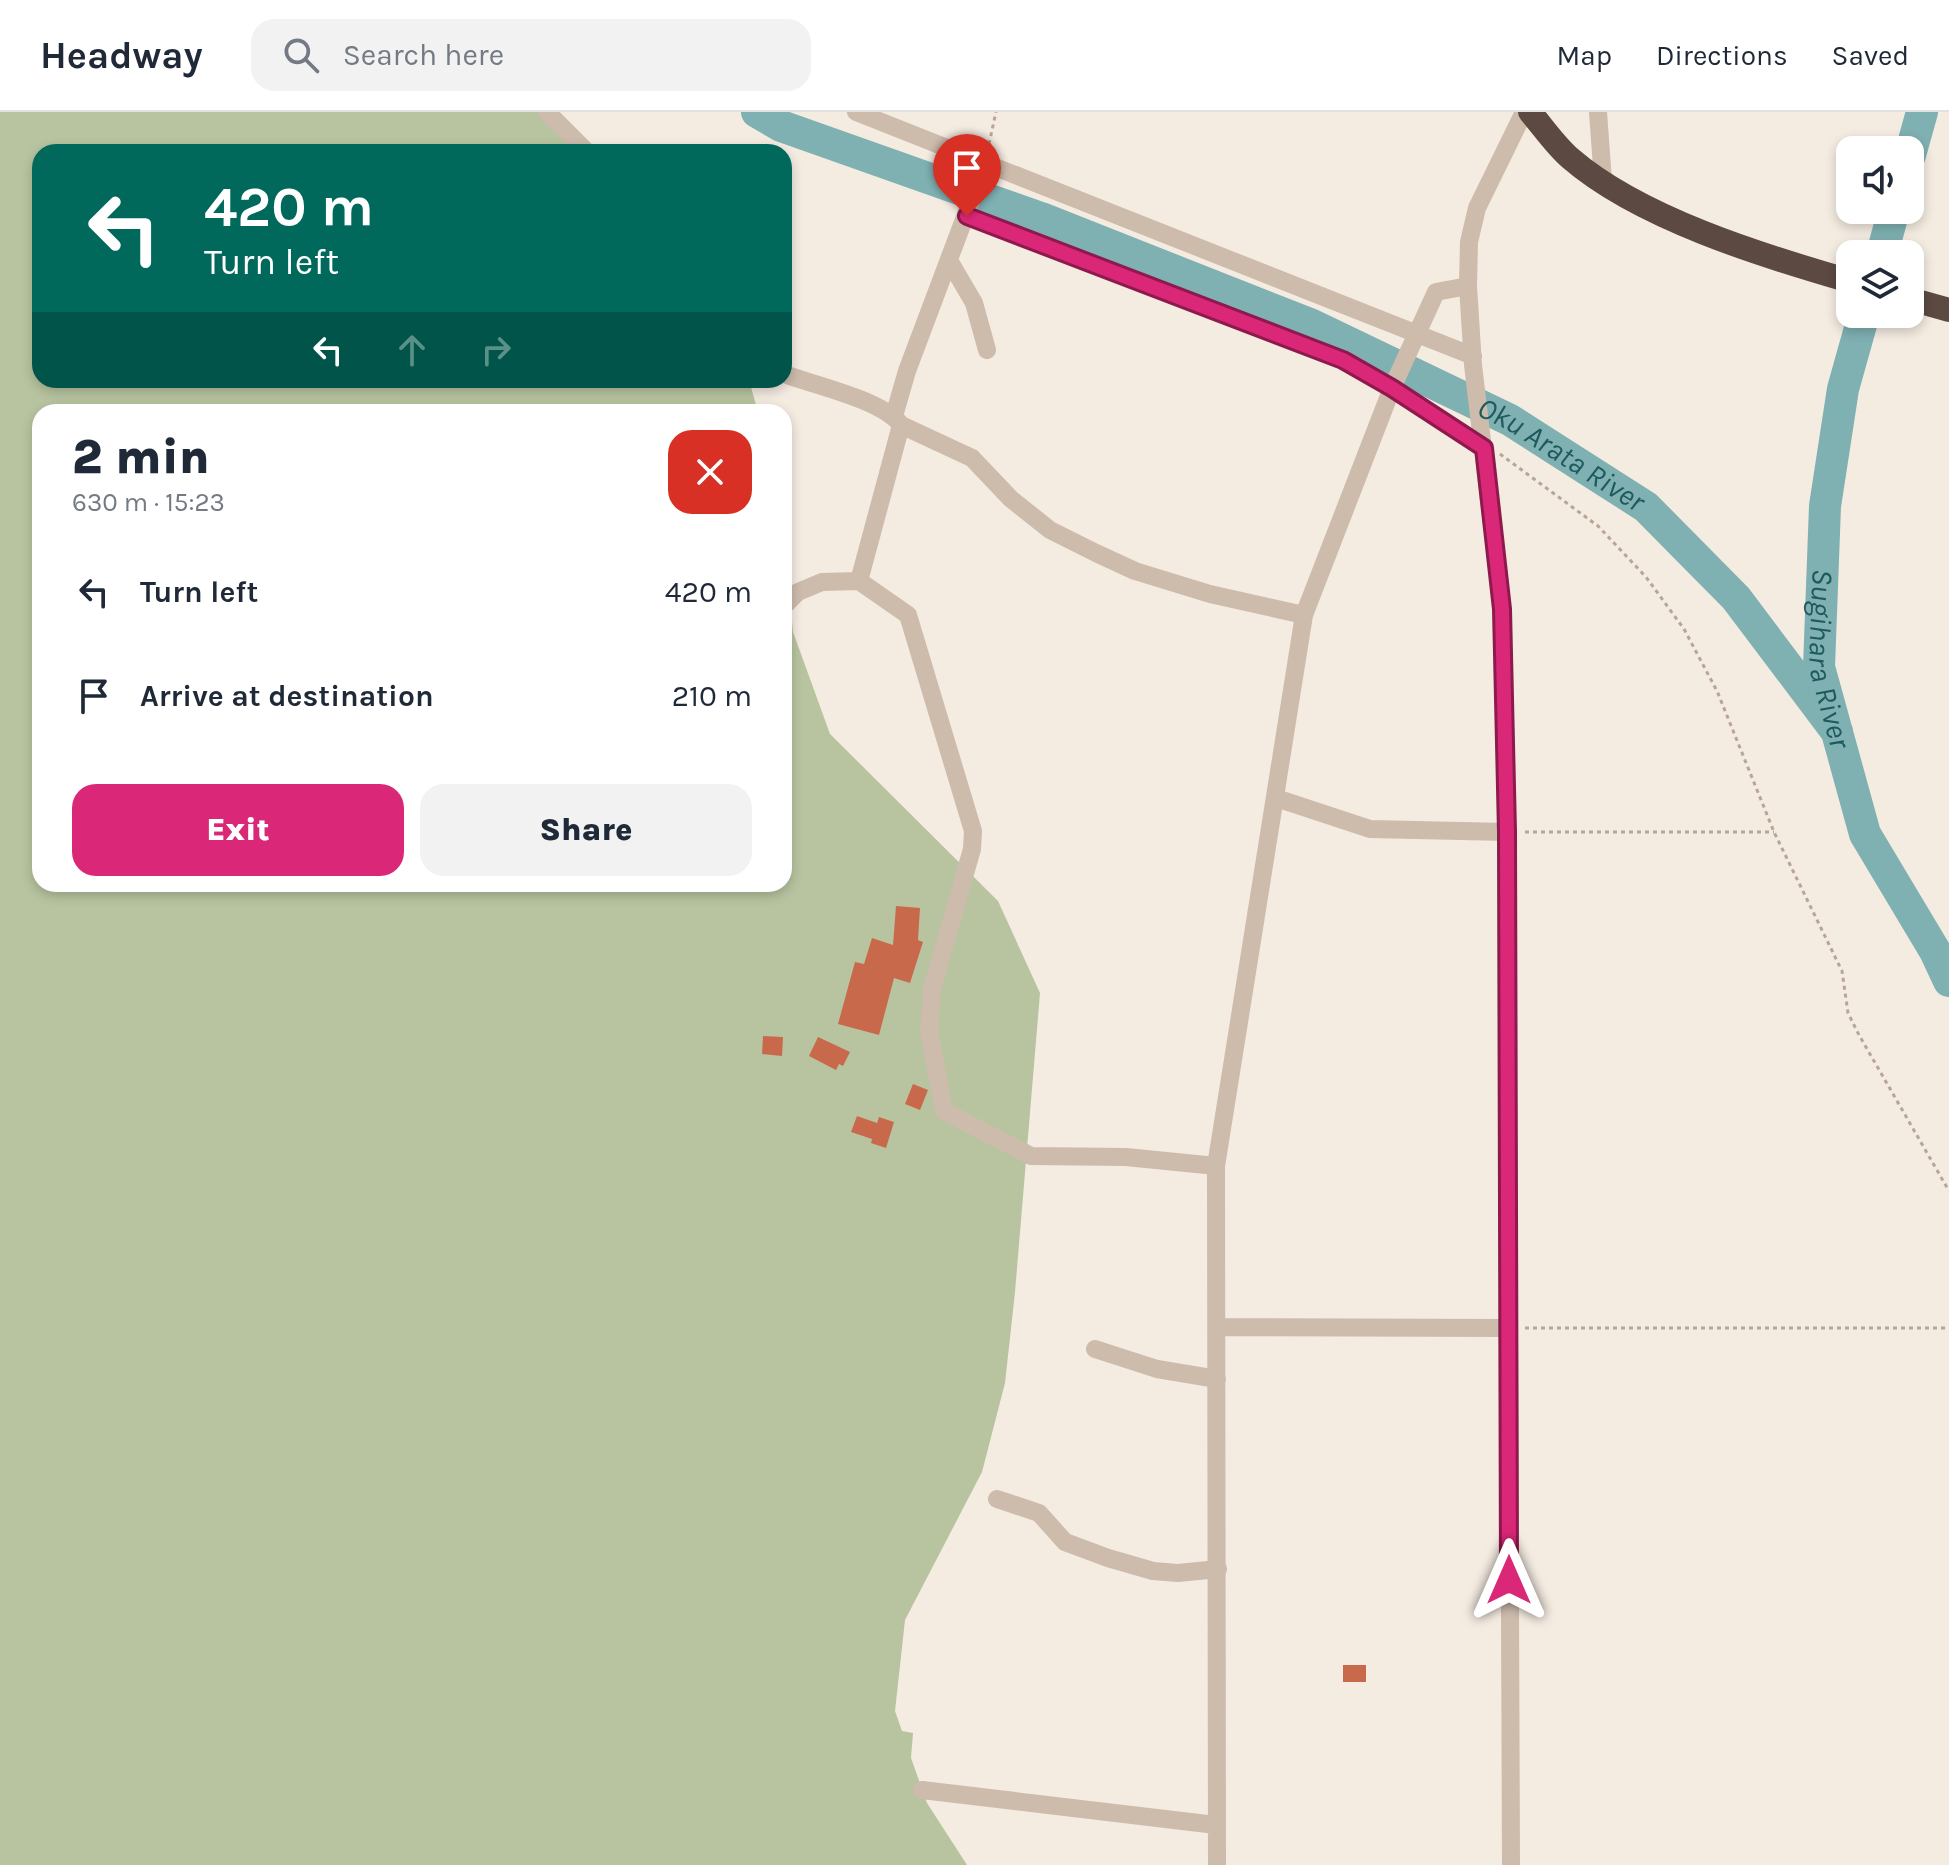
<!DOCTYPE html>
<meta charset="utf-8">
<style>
body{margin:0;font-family:Karla,sans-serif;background:#f2f2f3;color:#1f2937;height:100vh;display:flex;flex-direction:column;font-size:30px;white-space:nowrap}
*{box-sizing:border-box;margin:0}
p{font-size:26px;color:#747a83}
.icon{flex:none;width:44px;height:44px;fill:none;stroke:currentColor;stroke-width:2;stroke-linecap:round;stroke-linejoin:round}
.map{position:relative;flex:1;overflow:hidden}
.drawer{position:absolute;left:32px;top:292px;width:760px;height:488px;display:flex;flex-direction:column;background:#fff;border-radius:24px;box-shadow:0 4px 12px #0003}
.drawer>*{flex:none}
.top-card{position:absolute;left:32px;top:32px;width:760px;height:244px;border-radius:24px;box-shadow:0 4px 12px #0003;background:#00695c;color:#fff;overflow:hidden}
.fabs{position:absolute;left:1836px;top:24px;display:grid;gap:16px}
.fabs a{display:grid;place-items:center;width:88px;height:88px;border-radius:16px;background:#fff;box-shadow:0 4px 12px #0003;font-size:40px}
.pin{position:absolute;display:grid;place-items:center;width:68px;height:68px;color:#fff;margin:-82px -34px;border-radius:50% 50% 50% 0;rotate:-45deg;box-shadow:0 0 8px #0007}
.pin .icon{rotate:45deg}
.me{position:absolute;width:88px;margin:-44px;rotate:0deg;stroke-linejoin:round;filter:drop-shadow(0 0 6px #0008)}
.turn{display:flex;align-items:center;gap:28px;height:168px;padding:0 40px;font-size:36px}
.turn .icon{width:104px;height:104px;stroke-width:2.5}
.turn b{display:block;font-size:56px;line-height:68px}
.lanes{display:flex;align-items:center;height:76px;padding:0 40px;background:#0003;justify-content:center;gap:40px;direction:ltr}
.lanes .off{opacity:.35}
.round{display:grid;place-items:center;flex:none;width:84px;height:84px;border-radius:24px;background:#f2f2f3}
.overview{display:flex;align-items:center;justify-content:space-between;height:136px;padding:0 40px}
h1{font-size:48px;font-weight:800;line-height:60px}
.button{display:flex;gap:16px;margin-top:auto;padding:16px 40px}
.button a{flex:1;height:92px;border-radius:24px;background:#db2777;color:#fff;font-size:32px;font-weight:800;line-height:92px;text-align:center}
.button a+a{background:#f2f2f3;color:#1f2937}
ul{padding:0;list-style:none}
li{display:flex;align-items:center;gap:24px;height:104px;padding:0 40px}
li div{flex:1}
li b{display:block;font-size:30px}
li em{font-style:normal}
header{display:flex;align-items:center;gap:48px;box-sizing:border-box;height:112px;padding:0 40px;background:#fff;border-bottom:2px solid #e0e1e3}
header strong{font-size:38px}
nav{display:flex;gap:44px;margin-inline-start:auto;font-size:28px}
.search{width:560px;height:72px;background:#f2f2f3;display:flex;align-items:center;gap:20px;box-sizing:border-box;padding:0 28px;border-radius:24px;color:#747a83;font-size:30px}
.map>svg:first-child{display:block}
.green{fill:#b8c4a0}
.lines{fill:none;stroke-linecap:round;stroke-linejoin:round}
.river{stroke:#7fb0b2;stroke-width:32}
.building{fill:#c8694b}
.path{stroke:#b9a596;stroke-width:3;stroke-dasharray:4 4;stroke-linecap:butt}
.minor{stroke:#cdbbac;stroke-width:18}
.highway{stroke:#5c4a42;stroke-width:24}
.route-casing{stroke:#8e194d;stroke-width:20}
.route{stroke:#db2777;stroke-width:14}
.labels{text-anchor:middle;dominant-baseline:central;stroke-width:7;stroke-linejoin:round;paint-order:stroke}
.water-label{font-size:30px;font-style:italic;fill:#1f5a5e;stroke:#fbf5ee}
</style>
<header>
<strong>Headway</strong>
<div class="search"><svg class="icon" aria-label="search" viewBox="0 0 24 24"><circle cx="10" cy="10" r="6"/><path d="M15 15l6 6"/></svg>Search here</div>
<nav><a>Map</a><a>Directions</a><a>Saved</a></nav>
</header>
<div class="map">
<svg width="1949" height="1753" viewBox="0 0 1949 1753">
<rect width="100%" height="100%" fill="#f4ebe1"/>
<path class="green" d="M0,0H558L595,40H40V268H749L758,300H40V772H784V424L793,520L830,622L998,789L1040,881L1015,1180L1005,1271L982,1360L905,1508L895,1599L902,1619L913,1621L911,1646L927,1691L967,1753H0Z"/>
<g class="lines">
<g class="river">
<path id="s1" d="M757,0L781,14L1041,106L1312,213L1510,308L1646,395L1736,486L1837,620"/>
<path d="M1910,43L1922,0"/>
<path d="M1882,142L1894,98"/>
<path id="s2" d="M1864,202L1843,277L1825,394L1819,555L1865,722L1935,839L1949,869"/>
</g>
</g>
<path class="building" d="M896,794L920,796L918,828L923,830L910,871L894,866L879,923L838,912L855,850L864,852L872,826L893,833Z
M763,924L783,925L782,944L762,942Z
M818,925L850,940L843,954L839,952L836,958L809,944Z
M913,972L928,978L920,998L905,992Z
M857,1004L877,1011L879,1005L894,1010L886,1036L871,1031L872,1027L851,1020Z
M1343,1553H1366V1570H1343Z"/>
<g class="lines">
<path class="path" d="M989,32L996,0
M1500,342L1598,414L1646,465L1684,517L1717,579L1774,720L1842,859L1848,901L1859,923L1949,1079
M1525,720H1774
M1525,1216H1949"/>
<path class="minor" d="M547,0L587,40
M856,0L1473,244
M1598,0L1603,69
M967,104L1343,248L1392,276L1484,336
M950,150L974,191L987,238
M784,262C814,273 883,288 901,313L972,346L1011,387L1050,418L1096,441L1135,459L1210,482L1304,503
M894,304L907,259L986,49
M859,469L901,313
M784,494L798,480L822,470L859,469L908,503L973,719L972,737L932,877L929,918L944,999L1031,1044L1126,1045L1216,1054
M1276,686L1370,717L1507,720
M1217,1215L1508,1216
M1095,1237L1157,1257L1217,1267
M997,1387L1039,1401L1065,1430L1108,1446L1153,1459L1178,1461L1218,1457
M922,1678L1216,1713
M1217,1753L1216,1054L1304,503L1392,276L1436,180L1468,174
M1511,1753L1507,720L1502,497L1473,253L1468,174L1469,130L1477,96L1524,0"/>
<path class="highway" d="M1530,0C1543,15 1555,33 1570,46C1639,106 1763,144 1850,169
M1910,187L1949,198"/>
</g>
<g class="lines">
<g class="route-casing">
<path id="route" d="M967,104L1343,248L1392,276L1484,336L1502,497L1507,720L1509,1468"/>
</g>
<use href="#route" class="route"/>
</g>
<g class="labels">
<g class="water-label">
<text stroke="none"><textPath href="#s1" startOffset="876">Oku Arata River</textPath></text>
<text stroke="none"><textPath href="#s2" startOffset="350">Sugihara River</textPath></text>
</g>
</g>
</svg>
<div class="fabs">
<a><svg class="icon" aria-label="sound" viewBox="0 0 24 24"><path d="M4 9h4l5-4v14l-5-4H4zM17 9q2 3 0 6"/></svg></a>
<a><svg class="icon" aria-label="layers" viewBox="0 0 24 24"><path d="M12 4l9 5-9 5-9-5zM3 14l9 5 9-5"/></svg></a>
</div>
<div class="pin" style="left:967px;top:104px;background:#d93025"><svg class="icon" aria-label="arrive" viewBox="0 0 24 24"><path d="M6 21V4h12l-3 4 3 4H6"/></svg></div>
<svg class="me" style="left:1509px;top:1468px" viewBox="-20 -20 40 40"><path d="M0-17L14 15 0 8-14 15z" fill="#db2777" stroke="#fff" stroke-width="4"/></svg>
<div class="top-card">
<div class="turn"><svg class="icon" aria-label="left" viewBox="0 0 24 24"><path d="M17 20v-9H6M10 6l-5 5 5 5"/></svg><div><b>420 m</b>Turn left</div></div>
<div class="lanes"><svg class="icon" aria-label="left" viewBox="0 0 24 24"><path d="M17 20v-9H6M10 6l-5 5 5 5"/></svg><svg class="icon off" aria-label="ahead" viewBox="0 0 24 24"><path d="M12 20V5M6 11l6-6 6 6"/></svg><svg class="icon off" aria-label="right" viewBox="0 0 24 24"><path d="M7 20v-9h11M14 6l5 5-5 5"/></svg></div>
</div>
<section class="drawer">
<div class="overview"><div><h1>2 min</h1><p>630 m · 15:23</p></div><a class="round" style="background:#d93025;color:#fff"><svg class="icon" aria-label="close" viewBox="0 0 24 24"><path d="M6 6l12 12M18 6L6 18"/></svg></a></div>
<ul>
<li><svg class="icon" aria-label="left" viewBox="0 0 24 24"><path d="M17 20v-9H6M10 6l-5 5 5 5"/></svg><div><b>Turn left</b></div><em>420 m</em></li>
<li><svg class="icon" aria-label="arrive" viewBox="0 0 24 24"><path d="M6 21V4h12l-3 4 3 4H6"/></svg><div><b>Arrive at destination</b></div><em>210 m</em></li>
</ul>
<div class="button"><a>Exit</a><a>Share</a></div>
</section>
</div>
